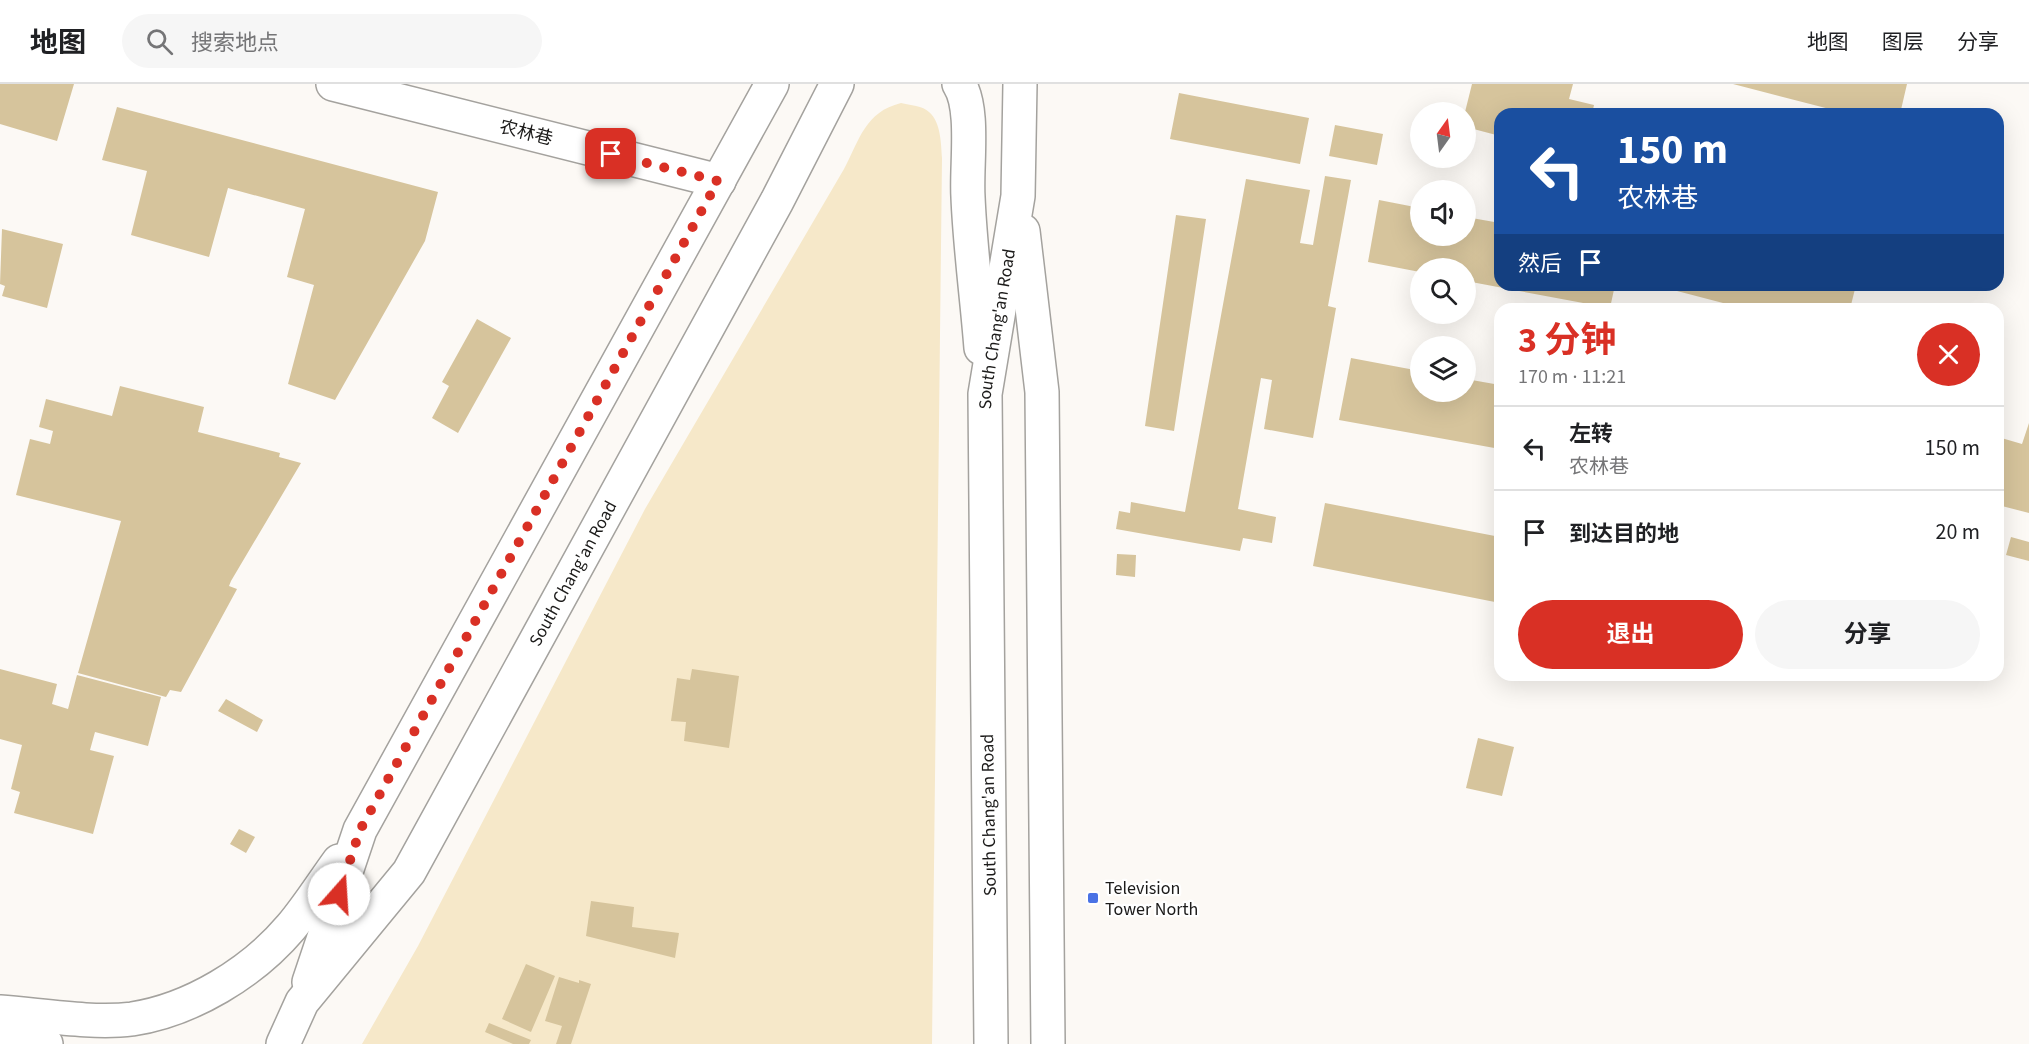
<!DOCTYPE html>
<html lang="zh">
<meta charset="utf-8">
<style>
body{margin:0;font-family:"Source Sans 3","Noto Sans SC",sans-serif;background:#f6f6f6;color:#202124;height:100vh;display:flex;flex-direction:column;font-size:22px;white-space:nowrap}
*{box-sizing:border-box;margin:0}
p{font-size:20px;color:#757577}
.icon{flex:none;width:33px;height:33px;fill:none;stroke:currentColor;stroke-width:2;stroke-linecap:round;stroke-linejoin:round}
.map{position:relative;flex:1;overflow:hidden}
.side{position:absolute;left:1494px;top:219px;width:510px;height:378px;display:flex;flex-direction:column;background:#fff;border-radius:18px;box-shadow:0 6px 24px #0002}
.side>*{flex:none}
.guide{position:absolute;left:1494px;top:24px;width:510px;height:183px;border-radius:18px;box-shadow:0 6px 24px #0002;background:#1a4fa0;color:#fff;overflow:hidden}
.needle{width:39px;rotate:14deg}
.buttons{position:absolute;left:1410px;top:18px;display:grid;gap:12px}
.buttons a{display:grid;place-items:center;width:66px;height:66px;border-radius:50%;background:#fff;box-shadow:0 6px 24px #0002;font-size:30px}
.pin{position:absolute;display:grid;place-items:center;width:51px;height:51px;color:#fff;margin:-26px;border-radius:12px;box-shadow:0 3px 9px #0006}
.me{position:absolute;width:66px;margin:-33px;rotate:19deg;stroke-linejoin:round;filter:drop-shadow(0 0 4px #0008)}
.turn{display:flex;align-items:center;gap:21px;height:126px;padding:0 24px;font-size:27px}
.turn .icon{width:78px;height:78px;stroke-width:2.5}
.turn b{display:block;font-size:42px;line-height:51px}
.then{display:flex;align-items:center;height:57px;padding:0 24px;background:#0003;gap:12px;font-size:22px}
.round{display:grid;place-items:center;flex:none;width:63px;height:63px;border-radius:32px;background:#f6f6f6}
.headline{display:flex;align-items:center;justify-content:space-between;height:102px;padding:0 24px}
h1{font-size:36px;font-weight:700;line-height:45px;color:#d93025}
.primary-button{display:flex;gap:12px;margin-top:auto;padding:12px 24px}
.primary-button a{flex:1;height:69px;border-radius:36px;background:#d93025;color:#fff;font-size:24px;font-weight:700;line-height:69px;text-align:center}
.primary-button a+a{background:#f6f6f6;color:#202124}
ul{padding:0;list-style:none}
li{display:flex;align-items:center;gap:18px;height:84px;padding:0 24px;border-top:2px solid #e0e0e0}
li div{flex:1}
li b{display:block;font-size:22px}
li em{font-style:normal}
header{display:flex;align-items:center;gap:36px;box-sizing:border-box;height:84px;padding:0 30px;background:#fff;border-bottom:2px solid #e0e0e0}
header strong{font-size:28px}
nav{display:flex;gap:33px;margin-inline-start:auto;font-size:21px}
.search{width:420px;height:54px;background:#f6f6f6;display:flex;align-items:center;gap:15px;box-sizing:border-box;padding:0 21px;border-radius:33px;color:#757577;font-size:22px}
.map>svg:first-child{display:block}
.green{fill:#f6e8c9}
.building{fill:#d6c49c}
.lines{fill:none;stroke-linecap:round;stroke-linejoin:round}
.minor-casing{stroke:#a4a29e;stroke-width:36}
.major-casing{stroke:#a4a29e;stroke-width:36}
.minor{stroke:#fff;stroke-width:33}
.major{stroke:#fff;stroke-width:33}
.route{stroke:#d93025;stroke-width:10;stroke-dasharray:0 18}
.poi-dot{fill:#4a72e5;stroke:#fff;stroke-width:2}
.labels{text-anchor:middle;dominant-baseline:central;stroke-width:4.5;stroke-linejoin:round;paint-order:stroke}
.street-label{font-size:18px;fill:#1c1b1a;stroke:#fff}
.poi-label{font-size:18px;fill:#1c1b1a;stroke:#fff;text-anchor:start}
</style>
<header>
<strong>地图</strong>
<div class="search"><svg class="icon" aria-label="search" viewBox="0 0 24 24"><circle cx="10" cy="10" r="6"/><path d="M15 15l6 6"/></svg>搜索地点</div>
<nav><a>地图</a><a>图层</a><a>分享</a></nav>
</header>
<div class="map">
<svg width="2029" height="960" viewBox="0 0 2029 960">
<rect width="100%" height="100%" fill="#fcf9f5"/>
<path class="green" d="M901,19C910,21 923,22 929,28C941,38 941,60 942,74L932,960H362L418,862L645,425L844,85C860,55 865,28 901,19Z"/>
<path class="building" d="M0,0H74L57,57L0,40Z
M1472,0H1573L1569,15L1594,21L1592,30H1500V52L1466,43L1465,28Z
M1733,0H1907L1900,30H1849Z
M1179,9L1309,34L1300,80L1170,55Z
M117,23L438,108L425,157L335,316L288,300L314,201L287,193L305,125L228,104L209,173L131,151L147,87L102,76Z
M1335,41L1383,50L1377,81L1329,72Z
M1325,92L1351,96L1328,222L1336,224L1313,354L1264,345L1272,296L1261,294L1238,425L1276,433L1272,459L1243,454L1240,467L1116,445L1119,427L1130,429L1131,418L1185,428L1246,95L1310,106L1300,159L1313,161Z
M1379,116L1420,124V152H1466V133L1500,139V201H1615L1610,224L1466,197V184H1420V188L1368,178Z
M1176,131L1206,135L1174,347L1145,342Z
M2,145L63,160L47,224L2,212L5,202L0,200Z
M1654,201H1856L1850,225H1746Z
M477,235L511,254L458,349L432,334L449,302L442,298Z
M1351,274L1420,287V308H1466V295L1500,301V365L1339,336Z
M120,302L204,323L198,348L280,369L279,373L301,379L231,497L229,502L237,505L236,507L181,608L170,606L166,613L78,589L121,437L16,411L30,355L50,360L53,347L39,343L46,315L112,332Z
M2029,339V429L1998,421V353L2022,360Z
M1325,419L1500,453V519L1313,482Z
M2011,453L2029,458V477L2006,471Z
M1117,470L1136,471L1135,493L1116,491Z
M0,585L57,600L52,620L68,625L77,591L161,613L148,662L95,648L90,666L114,672L93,750L14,729L20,708L11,705L22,661L0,655Z
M692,585L739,592L729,664L684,657L686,638L671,637L677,594L690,596Z
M226,615L263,636L257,648L218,627Z
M1478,654L1514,663L1502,712L1466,704Z
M239,745L255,753L246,769L230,760Z
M591,817L634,823L632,843L679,849L675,874L586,852Z
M526,880L555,892L531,948L502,935Z
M559,893L579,899V896L591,900L571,960H556L562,942L545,937Z
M489,939L531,956L529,960H513L485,948Z"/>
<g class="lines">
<g class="minor-casing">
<path id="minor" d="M333,0L719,97"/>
</g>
<g class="major-casing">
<g id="major">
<path d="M959,0C975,24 966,82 968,113C970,163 977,213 981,264"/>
<path d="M1023,147L1042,308L1048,960"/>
<path d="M309,898L360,746L772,0"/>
<path d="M0,928C41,931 92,940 132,935C191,926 252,889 291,843C308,823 323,799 339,777"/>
<path d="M0,949L46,960"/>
<path id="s1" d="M283,960L302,918L409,788L777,117L837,0"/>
<path id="s2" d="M991,960L985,310L1018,112L1020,0"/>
</g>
</g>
<use href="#minor" class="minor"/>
<use href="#major" class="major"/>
</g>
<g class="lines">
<path class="route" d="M339,810L360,746L718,97L611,70"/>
</g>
<rect class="poi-dot" x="1087" y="808" width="12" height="12" rx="3"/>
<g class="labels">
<g class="street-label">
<text transform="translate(526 49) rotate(14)">农林巷</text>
<text stroke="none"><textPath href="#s2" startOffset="716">South Chang'an Road</textPath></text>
<text stroke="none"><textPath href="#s1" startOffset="555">South Chang'an Road</textPath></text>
<text transform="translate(989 731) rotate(-91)">South Chang'an Road</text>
</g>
<g class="poi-label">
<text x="1105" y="804">Television<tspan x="1105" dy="21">Tower North</tspan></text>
</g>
</g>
</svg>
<div class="buttons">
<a><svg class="needle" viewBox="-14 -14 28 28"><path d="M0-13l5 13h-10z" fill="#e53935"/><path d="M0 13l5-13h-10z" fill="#757577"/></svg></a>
<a><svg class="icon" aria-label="sound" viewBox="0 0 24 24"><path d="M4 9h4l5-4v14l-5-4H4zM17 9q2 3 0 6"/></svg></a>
<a><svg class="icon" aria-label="search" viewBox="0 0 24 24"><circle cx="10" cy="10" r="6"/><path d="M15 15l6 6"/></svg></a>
<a><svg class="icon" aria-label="layers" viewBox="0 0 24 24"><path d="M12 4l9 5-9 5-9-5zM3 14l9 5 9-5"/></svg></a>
</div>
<div class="pin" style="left:611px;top:70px;background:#d93025"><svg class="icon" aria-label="arrive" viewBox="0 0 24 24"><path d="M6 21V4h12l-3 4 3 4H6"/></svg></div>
<svg class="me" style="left:339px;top:810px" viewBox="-20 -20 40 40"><circle r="19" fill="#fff"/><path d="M0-13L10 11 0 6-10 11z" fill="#d93025"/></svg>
<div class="guide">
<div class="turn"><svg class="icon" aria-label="left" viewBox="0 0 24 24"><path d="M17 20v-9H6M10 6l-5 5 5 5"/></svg><div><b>150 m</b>农林巷</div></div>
<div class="then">然后<svg class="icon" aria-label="arrive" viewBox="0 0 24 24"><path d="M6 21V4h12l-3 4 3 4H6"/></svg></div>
</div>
<section class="side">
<div class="headline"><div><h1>3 分钟</h1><p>170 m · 11:21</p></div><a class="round" style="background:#d93025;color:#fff"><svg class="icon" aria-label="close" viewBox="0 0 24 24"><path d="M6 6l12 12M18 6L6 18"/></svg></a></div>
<ul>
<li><svg class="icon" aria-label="left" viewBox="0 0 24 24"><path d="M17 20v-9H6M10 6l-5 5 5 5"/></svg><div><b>左转</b><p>农林巷</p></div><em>150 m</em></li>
<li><svg class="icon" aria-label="arrive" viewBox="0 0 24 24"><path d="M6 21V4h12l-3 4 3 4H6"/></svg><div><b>到达目的地</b></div><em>20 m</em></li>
</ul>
<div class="primary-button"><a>退出</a><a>分享</a></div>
</section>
</div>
